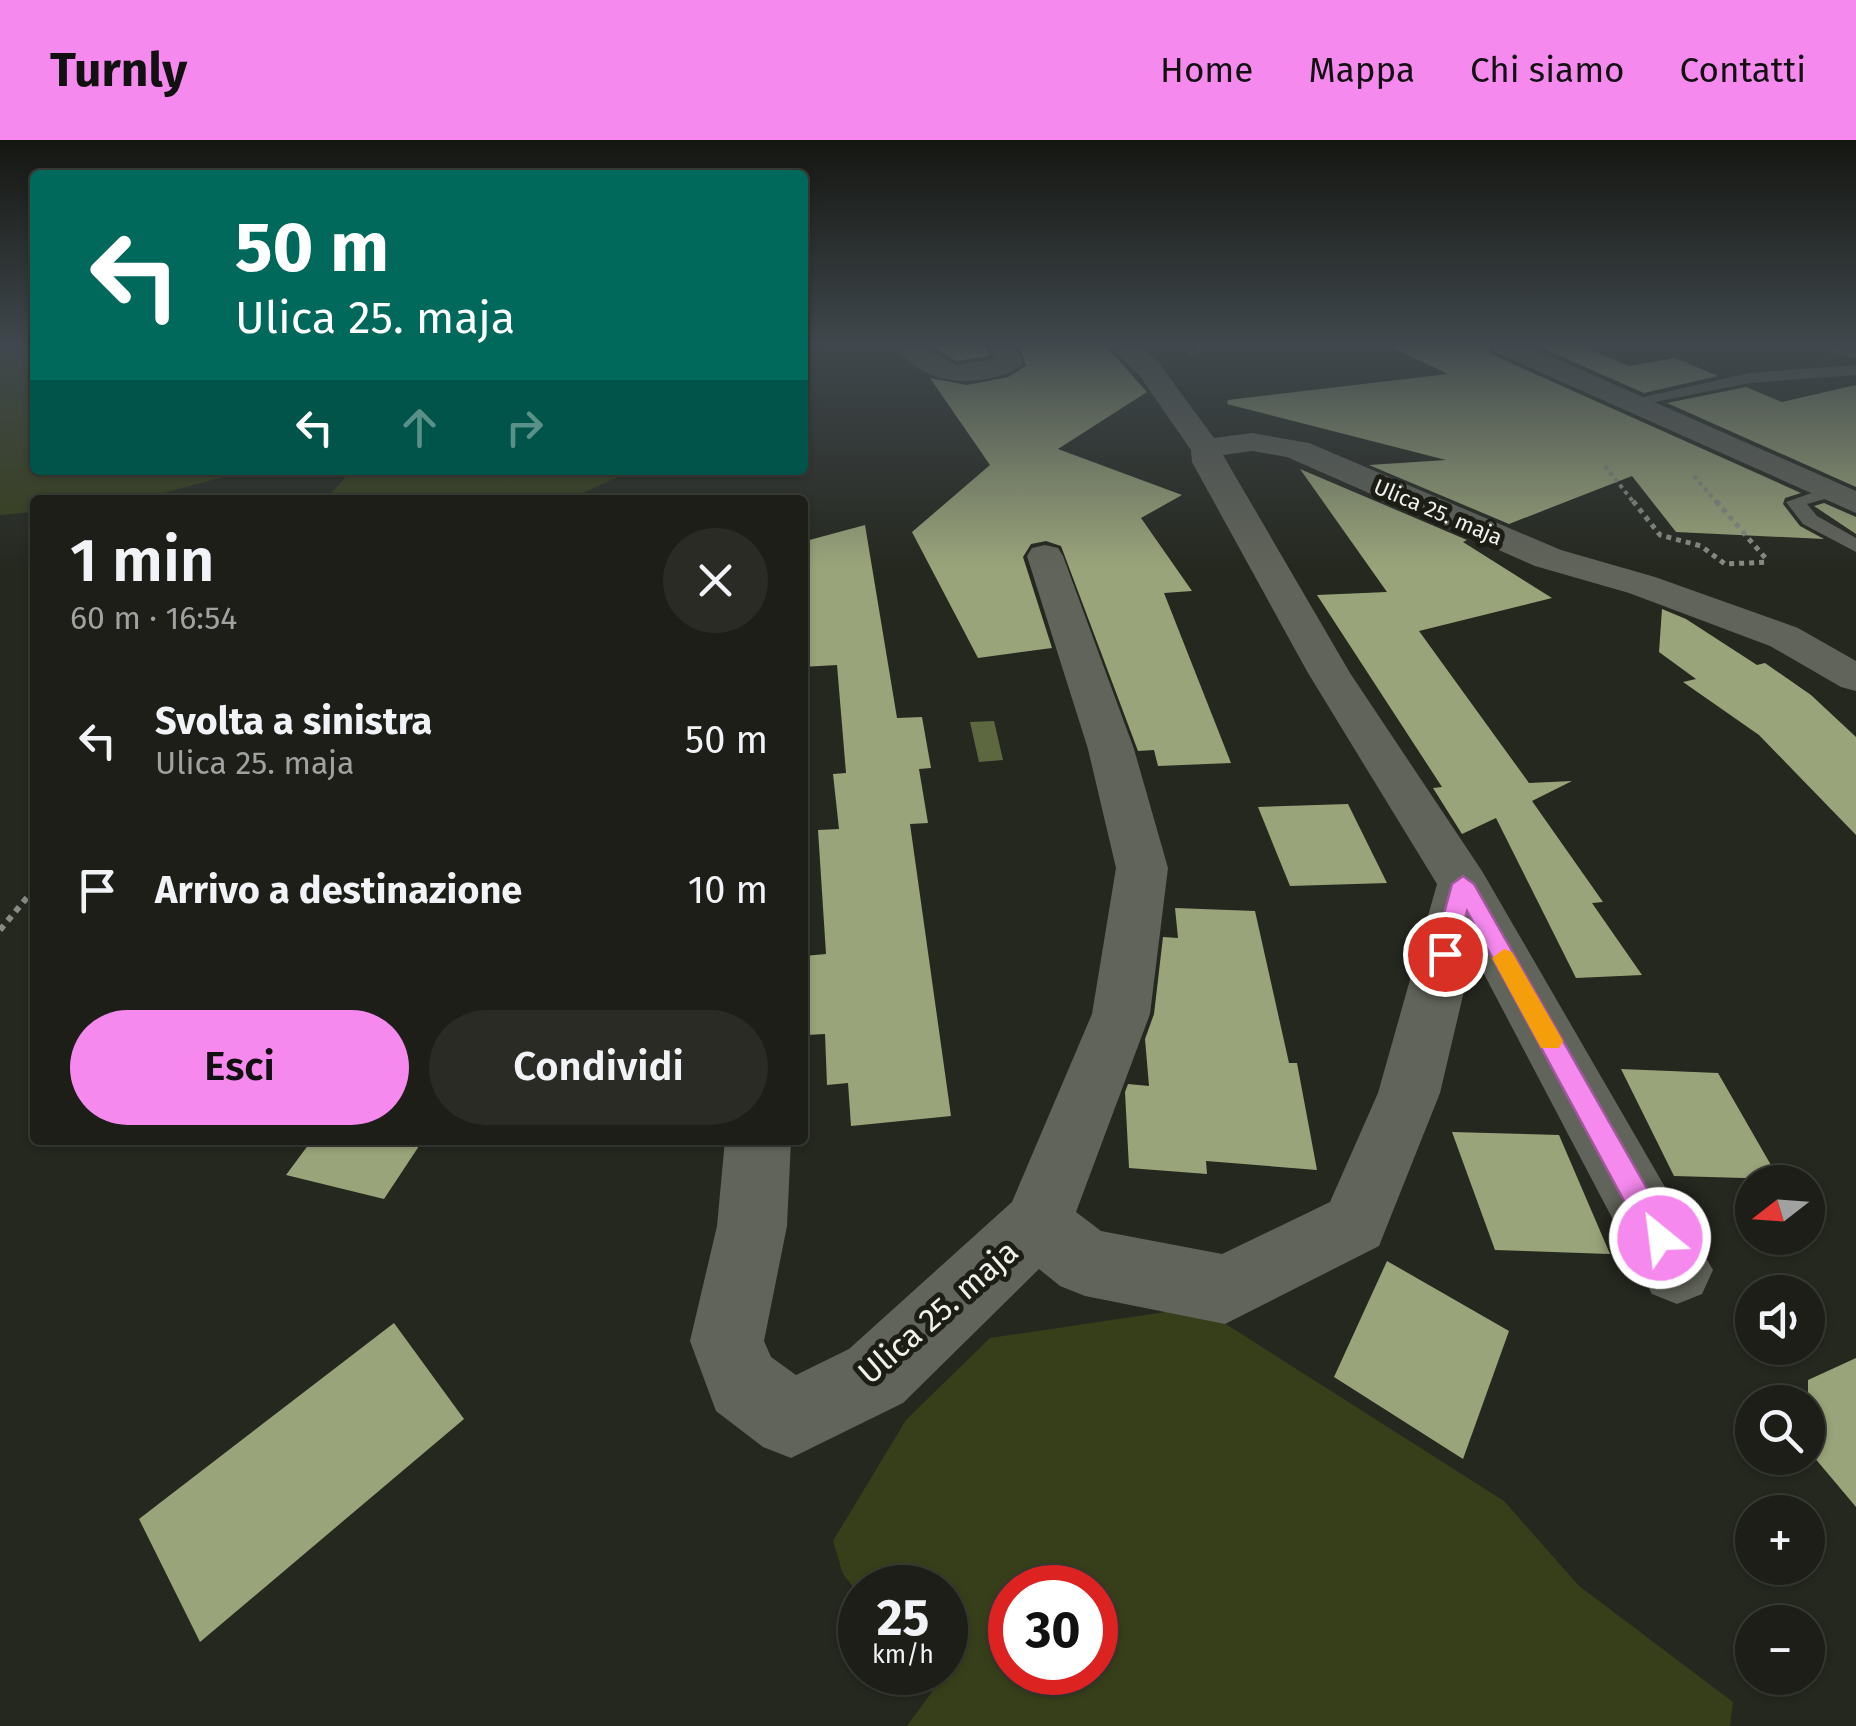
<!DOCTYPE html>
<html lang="it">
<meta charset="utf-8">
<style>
body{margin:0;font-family:"Fira Sans",sans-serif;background:#292b24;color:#f1f3f6;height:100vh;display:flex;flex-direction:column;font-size:38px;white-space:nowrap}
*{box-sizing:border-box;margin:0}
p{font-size:32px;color:#a0a2a1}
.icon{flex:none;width:55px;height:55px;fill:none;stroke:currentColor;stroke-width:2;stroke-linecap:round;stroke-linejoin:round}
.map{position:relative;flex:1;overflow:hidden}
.panel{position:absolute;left:30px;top:355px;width:778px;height:650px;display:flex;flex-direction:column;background:#1c1e17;border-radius:10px;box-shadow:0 2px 8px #0004,0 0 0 2px #3a3c36}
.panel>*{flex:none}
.banner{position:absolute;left:30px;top:30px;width:778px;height:305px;border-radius:10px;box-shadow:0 2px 8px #0004,0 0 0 2px #3a3c36;background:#00695c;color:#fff;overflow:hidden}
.needle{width:65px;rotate:253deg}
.buttons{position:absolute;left:1735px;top:1025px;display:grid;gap:20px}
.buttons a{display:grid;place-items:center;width:90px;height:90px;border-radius:50%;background:#1c1e17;box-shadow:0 2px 8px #0004,0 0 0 2px #3a3c36;font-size:50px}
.speed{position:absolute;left:838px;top:1425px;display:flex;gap:20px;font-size:50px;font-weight:700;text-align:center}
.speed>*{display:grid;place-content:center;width:130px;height:130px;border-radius:50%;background:#1c1e17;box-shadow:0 2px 8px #0004,0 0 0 2px #3a3c36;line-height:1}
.speed small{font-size:25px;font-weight:400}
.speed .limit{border:15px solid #d22;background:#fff;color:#111}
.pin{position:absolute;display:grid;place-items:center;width:85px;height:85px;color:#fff;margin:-42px;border:5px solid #fff;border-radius:50%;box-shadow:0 2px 10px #0007}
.me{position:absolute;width:110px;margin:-55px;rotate:331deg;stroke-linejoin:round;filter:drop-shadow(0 0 8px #0008)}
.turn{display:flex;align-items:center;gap:35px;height:210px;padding:0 40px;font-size:45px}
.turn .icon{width:130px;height:130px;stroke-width:2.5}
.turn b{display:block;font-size:70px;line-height:85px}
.lanes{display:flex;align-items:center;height:95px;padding:0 40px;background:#0003;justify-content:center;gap:50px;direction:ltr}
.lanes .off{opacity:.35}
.round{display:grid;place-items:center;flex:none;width:105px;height:105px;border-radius:52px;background:#292b24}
.head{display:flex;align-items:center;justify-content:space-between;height:170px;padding:0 40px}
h1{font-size:60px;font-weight:600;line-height:75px}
.cta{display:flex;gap:20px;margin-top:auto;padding:20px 40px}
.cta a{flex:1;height:115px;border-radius:60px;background:#f589ee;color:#111;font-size:40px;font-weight:600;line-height:115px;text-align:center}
.cta a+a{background:#292b24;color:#f1f3f6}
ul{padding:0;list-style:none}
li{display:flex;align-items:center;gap:30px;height:150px;padding:0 40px}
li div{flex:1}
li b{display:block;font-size:38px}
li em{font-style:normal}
header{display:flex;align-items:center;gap:60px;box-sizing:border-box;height:140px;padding:0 50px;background:#f589ee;color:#111}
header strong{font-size:48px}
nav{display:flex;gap:55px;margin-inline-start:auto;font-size:35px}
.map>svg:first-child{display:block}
.green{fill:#373f1a;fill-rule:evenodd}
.water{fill:#5e6840}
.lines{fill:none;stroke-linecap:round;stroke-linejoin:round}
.stream{fill:#5e6840;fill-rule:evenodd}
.building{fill:#9aa47a}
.path-far2{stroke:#888b83;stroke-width:4;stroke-dasharray:4 4;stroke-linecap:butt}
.path-far1{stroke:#888b83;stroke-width:5;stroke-dasharray:5 5;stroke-linecap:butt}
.path{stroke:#888b83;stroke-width:6;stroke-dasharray:6 6;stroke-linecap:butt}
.lane{fill:#61645a;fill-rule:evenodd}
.street{fill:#61645a;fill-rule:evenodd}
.secondary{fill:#61645a;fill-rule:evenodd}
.route{fill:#f589ee;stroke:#9f599b;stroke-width:2.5}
.slow{fill:#f59e0b}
.labels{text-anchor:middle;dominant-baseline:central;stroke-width:10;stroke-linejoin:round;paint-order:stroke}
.far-street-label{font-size:22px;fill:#eff1eb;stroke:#1c1e16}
.near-street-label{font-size:32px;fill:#eff1eb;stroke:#1c1e16}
</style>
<header>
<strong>Turnly</strong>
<nav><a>Home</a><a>Mappa</a><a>Chi siamo</a><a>Contatti</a></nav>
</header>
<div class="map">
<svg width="1856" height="1586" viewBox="0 0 1856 1586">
<rect width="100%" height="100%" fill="#25281f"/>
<path class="green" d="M0,206H35V330H250L137,360H35V372L0,375Z
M352,330H633L568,360H325Z
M1199,1167L1504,1361L1579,1446L1733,1562L1730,1586H907L932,1552L918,1533L945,1532V1448H860V1456L843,1434L833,1401L906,1280L990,1198ZM1010,1448H1095V1532H1010Z"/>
<path class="water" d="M994,581L1003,620L979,622L970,582Z"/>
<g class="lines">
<path class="stream" d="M1805,206H1823L1856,212V218Z"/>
</g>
<path class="building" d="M931,206H986L989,216L956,221Z
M1019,206H1106L1147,252L1058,309L1182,355L1141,378L1192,451L1164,453L1231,623L1158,626L1154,610L1138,611L1061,406L1046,401L1031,404L1023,417L1052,508L978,518L912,392L990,325L930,238L967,245L1008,237L1026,226Z
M1389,206H1487L1493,215L1801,353L1785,358L1783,364L1800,386L1824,399L1676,392L1632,336L1509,384L1369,325L1446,320L1227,264L1228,260L1448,234Z
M1537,206H1582L1629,226L1675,218L1718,236L1644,253Z
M1856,245V347L1667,263L1746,247L1782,262Z
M1300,329L1467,400L1463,402L1552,458L1419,491L1529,643L1572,641L1532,661L1603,762L1592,763L1642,835L1576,838L1496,678L1462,694L1433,648L1442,647L1317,455L1387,452Z
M1824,363L1856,377V394L1814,366Z
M865,385L897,578L922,577L931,628L919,629L928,683L910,684L951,976L851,986L848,943L827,945L825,894L806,895L804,816L826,814L818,690L839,689L833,634L846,633L837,525L802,527V402Z
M1662,469L1686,479L1757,525L1765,523L1811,555L1856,597V695L1759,595L1683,542L1696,539L1659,512Z
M1348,664L1387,743L1290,746L1258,667Z
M1175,768L1255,771L1289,923H1297L1317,1030L1206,1021L1207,1034L1129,1028L1125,952L1128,944L1149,946L1145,899L1154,874L1163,797L1178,798Z
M1621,929L1718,933L1779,1039L1674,1036Z
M1452,992L1559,995L1610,1114L1495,1110Z
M312,1000H423L384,1059L286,1035Z
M1387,1121L1509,1191L1463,1319L1334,1237Z
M394,1183L464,1279L200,1502L139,1379Z
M1856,1218V1367L1808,1310V1240Z"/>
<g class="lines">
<path class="path-far2" d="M1188,214L1207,206
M1605,326L1635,364
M1694,336L1718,364"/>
<path class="path-far1" d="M1633,361L1660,395L1701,406L1725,424L1769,422
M1716,361L1768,421"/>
<path class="path" d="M0,790L35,748"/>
<path class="lane" d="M1856,225V235L1749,243L1630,267L1622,262L1749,233Z
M1829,347L1835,348V356L1807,364L1817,376L1856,398V412L1803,384L1786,362Z"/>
<path class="street" d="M895,206H923L955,225L994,219L989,206H1015L1023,223C1016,232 1006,234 995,237C957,247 919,239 895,206Z
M1110,206H1139L1159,223L1214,298L1252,293L1309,303L1561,410L1655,437L1798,488L1856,521V551L1841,547L1770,506L1629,453L1535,426L1287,317L1252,311L1223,315L1350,533L1482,731L1713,1130L1702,1154L1677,1164L1652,1154L1473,813L1440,953L1379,1106L1225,1184L1085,1156L1060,1146L1039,1129L903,1263L791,1318L763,1307L716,1271L690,1201L717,1086L725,1000H791L787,1086L764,1201L771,1217L796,1235L849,1209L1012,1062L1092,874L1116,728L1088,609L1027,416L1032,408L1045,405L1058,408L1063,416L1134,609L1168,728L1150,874L1076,1072L1101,1091L1222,1114L1330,1062L1378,953L1437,744L1308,533L1192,322L1191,310L1139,235Z"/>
<path class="secondary" d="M1491,206H1527L1856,351V373L1495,212Z"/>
</g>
<linearGradient id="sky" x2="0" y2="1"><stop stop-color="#141611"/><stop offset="0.48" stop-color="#40484d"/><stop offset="1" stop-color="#40484d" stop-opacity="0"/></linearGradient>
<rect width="1856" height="428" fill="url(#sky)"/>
<path class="route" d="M1463,736L1474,744L1670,1089L1674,1098L1670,1107L1660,1111L1649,1107L1467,771L1453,820H1437L1433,814L1452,744Z"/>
<path class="slow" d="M1504,809L1512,812L1559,894L1563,901L1559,908H1541L1492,818Z"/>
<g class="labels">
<g class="far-street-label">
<text transform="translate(1438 372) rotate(23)">Ulica 25. maja</text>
</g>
<g class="near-street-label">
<text transform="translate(938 1172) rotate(-41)">Ulica 25. maja</text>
</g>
</g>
</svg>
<div class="buttons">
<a><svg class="needle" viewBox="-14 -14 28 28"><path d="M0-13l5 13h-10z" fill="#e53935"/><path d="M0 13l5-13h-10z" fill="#a0a2a1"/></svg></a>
<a><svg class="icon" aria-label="sound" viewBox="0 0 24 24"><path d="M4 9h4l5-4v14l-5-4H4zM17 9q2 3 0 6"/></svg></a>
<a><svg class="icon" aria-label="search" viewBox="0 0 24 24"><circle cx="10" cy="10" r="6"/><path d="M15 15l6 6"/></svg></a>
<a>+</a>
<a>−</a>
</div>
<div class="speed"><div>25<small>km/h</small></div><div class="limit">30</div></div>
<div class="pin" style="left:1445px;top:814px;background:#d93025"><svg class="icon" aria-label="arrive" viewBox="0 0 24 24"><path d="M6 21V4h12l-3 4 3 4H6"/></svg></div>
<svg class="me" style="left:1660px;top:1098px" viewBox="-20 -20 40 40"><circle r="17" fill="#f589ee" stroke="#fff" stroke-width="3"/><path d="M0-11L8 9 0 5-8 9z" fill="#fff"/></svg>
<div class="banner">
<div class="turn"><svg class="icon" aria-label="left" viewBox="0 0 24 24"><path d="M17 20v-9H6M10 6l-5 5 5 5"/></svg><div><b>50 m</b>Ulica 25. maja</div></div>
<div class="lanes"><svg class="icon" aria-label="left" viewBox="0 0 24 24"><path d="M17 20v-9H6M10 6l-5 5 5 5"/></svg><svg class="icon off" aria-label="ahead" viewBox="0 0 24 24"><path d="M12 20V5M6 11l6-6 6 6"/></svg><svg class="icon off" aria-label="right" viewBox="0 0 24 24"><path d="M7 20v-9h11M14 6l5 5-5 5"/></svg></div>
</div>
<section class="panel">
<div class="head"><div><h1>1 min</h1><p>60 m · 16:54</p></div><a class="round"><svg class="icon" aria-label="close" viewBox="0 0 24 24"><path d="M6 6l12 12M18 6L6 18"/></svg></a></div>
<ul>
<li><svg class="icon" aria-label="left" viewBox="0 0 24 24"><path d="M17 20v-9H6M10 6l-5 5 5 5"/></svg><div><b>Svolta a sinistra</b><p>Ulica 25. maja</p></div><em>50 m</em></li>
<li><svg class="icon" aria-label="arrive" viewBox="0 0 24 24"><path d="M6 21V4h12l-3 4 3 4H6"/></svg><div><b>Arrivo a destinazione</b></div><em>10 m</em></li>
</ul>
<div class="cta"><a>Esci</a><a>Condividi</a></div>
</section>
</div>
